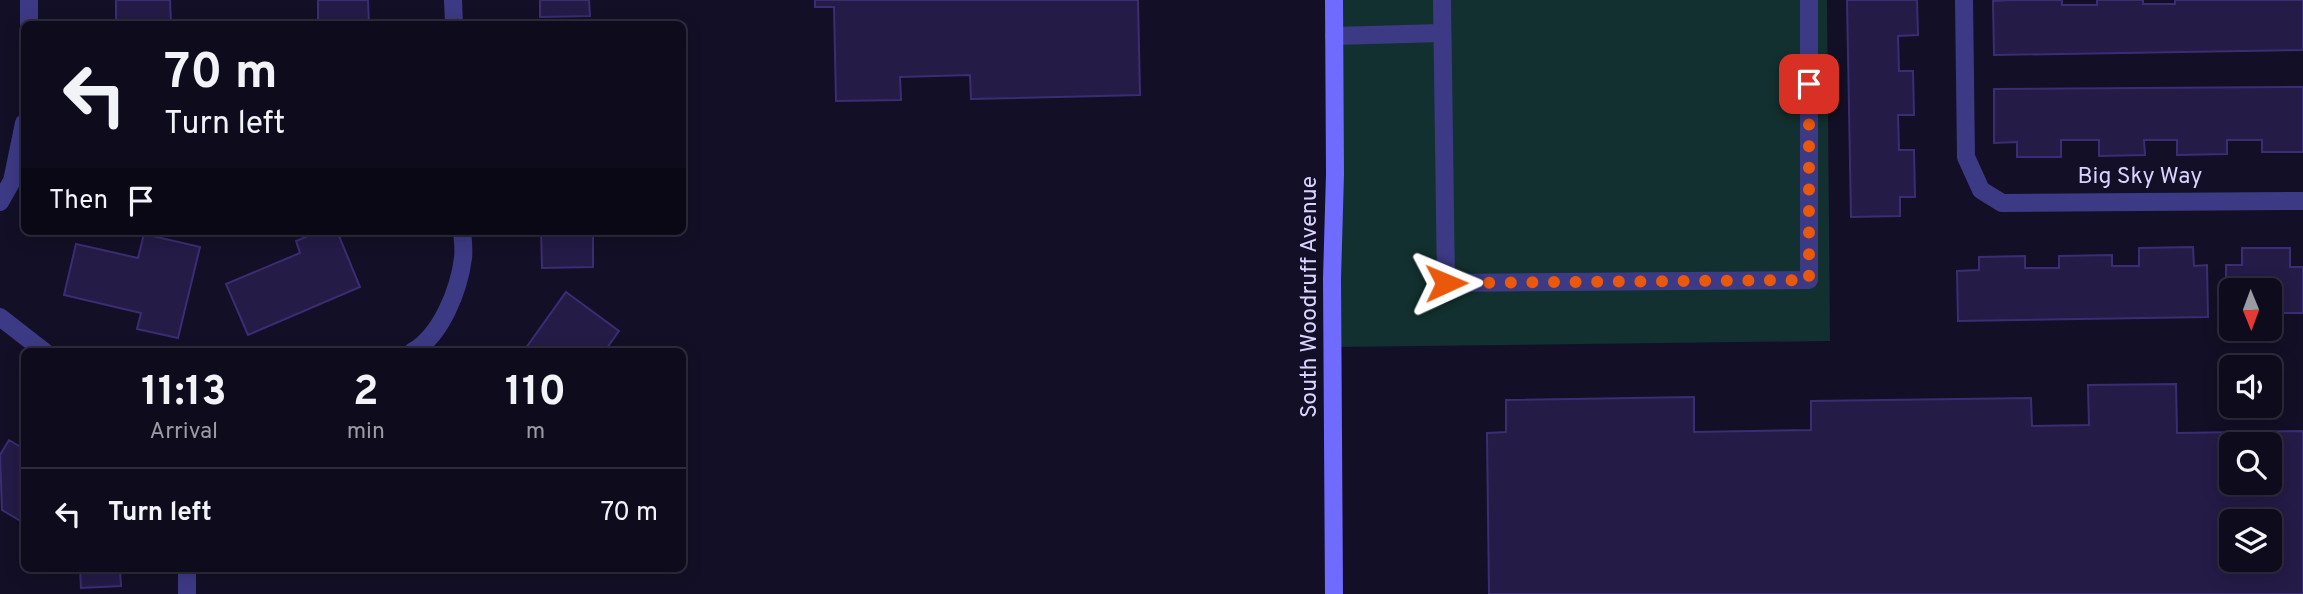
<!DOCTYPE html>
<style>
body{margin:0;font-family:Overpass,sans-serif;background:#1c1929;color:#f1f3f6;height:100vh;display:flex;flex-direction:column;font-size:26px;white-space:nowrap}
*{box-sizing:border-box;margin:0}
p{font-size:23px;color:#9b9ba3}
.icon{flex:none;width:38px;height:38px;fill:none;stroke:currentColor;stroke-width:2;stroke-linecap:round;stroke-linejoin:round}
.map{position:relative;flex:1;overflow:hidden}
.sheet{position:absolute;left:21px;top:348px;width:665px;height:224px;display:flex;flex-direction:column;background:#0e0b1c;border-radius:10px;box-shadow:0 4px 18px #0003,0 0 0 2px #2e2b3b}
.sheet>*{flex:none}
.guide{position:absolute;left:21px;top:21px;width:665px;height:214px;border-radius:10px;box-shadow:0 4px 18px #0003,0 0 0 2px #2e2b3b;background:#0e0b1c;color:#f1f3f6;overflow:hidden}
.needle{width:46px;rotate:179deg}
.controls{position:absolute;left:2219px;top:278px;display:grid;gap:14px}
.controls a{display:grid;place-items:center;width:63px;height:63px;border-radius:10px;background:#0e0b1c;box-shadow:0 4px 18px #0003,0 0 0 2px #2e2b3b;font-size:35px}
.pin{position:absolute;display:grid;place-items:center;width:60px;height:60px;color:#fff;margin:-30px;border-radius:14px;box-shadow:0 4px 10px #0006}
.me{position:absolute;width:77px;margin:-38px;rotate:89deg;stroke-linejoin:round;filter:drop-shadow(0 0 5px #0008)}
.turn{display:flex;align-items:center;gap:24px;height:147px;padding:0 28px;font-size:32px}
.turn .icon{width:91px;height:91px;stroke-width:2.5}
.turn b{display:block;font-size:49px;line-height:60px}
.then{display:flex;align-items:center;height:66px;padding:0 28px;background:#0003;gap:14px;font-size:26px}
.eta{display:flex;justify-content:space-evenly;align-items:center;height:119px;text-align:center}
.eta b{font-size:42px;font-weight:700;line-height:49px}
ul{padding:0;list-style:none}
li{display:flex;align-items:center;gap:21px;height:91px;padding:0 28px;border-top:2px solid #2e2b3b}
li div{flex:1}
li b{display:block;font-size:26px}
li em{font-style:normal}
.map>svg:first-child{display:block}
.green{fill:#12302f}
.building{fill:#241b47;stroke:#3b2d73;stroke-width:2;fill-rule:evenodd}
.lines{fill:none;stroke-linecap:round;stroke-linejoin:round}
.lane{stroke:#3d3a85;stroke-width:18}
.street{stroke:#3d3a85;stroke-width:18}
.secondary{stroke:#6f6bff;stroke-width:18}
.route{stroke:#ea580c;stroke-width:12;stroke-dasharray:0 21.6}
.labels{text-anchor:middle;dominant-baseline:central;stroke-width:7;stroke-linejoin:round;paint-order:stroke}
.street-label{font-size:23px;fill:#d9d4ff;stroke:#130f26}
</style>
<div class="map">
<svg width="2303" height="594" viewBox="0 0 2303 594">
<rect width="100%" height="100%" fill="#130f26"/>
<path class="green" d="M1334,0H1827L1830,341L1334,347Z"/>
<path class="building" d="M116,0H170L171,24H116Z
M318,0H368L369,24H318Z
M540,0H589L590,16L540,17Z
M815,0H1138L1140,95L971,99L970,75L900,77L901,100L836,101L834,7H815Z
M1847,0H1917L1918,35L1898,36L1899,71H1913L1914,115H1898L1899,150H1914L1915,197H1900V216L1851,217Z
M2012,0H2062V5H2097V0H2143V4H2175V0H2303V50L1994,55L1993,1Z
M2303,87V152H2262V140H2227V154L2177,155V140H2144L2145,155L2099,156V140H2061V157H2017V142L1994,143V89Z
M320,231H337L360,287L248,335L226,284L300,253L296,241Z
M541,231H593V267L542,268Z
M144,234L200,247L178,338L137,329L141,313L64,295L76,244L138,258Z
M2193,247L2194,266L2207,265L2208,317L1958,321L1957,271L1979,270V257L2025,256V268H2059V256L2112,255V266H2139V248Z
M2242,248H2290V267H2303V313H2270V290H2231V314H2226V265H2242Z
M566,292L619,331L604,352H523Z
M2176,384L2177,433L2303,431V594H1489L1487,433L1506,432V400L1694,397V432L1811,430V401L2031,398L2032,426L2089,425L2088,385ZM2231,444H2270V483H2231ZM2231,522H2270V560H2231Z
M9,440L24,449V523L2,510L0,455Z
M80,569H120L121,586L81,588Z"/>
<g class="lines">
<path class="lane" d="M1442,0L1446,283L1809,280V0
M1334,36L1441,33"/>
<path class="street" d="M29,0V24
M453,0L454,24
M1964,0L1966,157L1981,190L2002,203L2303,201
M0,202L12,181L24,123
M0,317L45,352
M412,352C441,336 459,290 463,258C464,250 463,240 462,231
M187,594V569"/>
<path class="secondary" d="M1334,594L1332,278L1335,174L1334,0"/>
</g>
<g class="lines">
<path class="route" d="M1446,283L1809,280V84"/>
</g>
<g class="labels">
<g class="street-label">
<text x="2140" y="177">Big Sky Way</text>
<text transform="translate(1310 297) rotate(-90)">South Woodruff Avenue</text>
</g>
</g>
</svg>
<div class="controls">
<a><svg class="needle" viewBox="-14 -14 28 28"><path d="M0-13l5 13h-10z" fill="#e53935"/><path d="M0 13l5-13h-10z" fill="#9b9ba3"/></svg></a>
<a><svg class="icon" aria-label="sound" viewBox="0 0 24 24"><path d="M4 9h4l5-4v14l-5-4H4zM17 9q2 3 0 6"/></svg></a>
<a><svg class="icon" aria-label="search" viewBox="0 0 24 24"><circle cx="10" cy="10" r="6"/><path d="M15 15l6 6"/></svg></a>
<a><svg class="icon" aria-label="layers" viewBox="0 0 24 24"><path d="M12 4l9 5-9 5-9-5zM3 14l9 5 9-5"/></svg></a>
</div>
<div class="pin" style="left:1809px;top:84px;background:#d93025"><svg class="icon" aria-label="arrive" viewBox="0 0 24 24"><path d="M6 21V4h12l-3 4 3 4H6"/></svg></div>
<svg class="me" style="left:1446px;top:283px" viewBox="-20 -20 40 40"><path d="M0-17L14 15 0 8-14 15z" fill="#ea580c" stroke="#fff" stroke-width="4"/></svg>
<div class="guide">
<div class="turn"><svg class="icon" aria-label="left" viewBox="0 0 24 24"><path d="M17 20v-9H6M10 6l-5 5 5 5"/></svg><div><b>70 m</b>Turn left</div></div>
<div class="then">Then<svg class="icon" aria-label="arrive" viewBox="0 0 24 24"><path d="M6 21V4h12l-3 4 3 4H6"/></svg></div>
</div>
<section class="sheet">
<div class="eta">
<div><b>11:13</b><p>Arrival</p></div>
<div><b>2</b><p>min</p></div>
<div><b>110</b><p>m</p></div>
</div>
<ul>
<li><svg class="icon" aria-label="left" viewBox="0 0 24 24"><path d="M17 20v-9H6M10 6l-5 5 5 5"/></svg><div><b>Turn left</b></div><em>70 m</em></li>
</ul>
</section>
</div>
